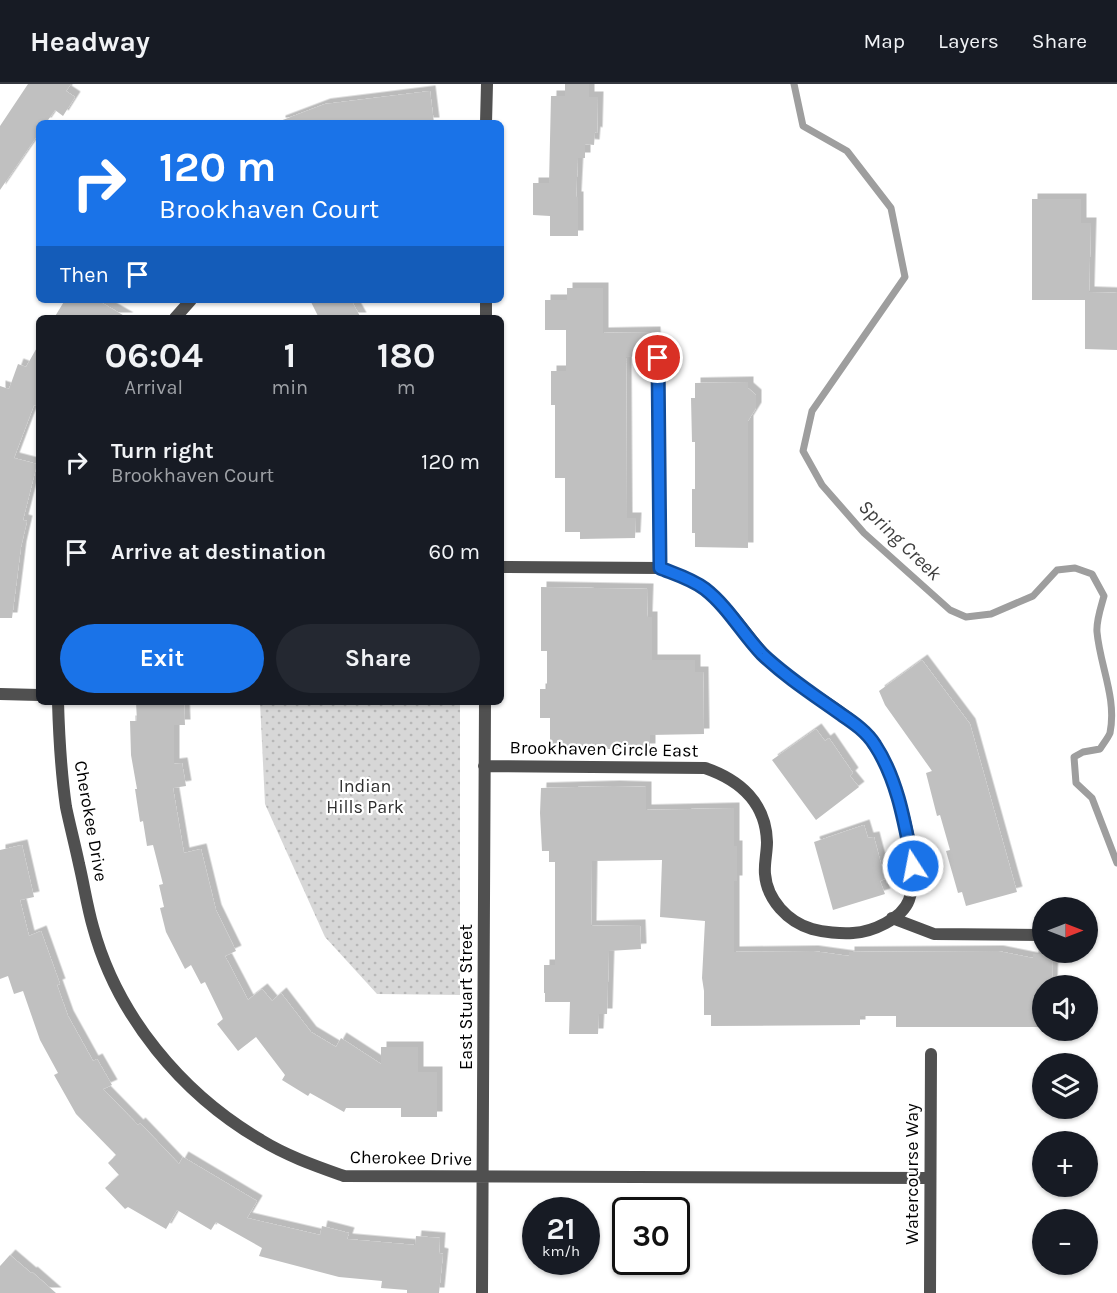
<!DOCTYPE html>
<meta charset="utf-8">
<style>
body{margin:0;font-family:Karla,sans-serif;background:#242831;color:#f1f3f6;height:100vh;display:flex;flex-direction:column;font-size:22px;white-space:nowrap}
*{box-sizing:border-box;margin:0}
p{font-size:20px;color:#9ea1a6}
.icon{flex:none;width:33px;height:33px;fill:none;stroke:currentColor;stroke-width:2;stroke-linecap:round;stroke-linejoin:round}
.map{position:relative;flex:1;overflow:hidden}
.details{position:absolute;left:36px;top:231px;width:468px;height:390px;display:flex;flex-direction:column;background:#171b24;border-radius:9px;box-shadow:0 2px 4px #0004}
.details>*{flex:none}
.hud{position:absolute;left:36px;top:36px;width:468px;height:183px;border-radius:9px;box-shadow:0 2px 4px #0004;background:#1a73e8;color:#fff;overflow:hidden}
.needle{width:39px;rotate:90deg}
.buttons{position:absolute;left:1032px;top:813px;display:grid;gap:12px}
.buttons a{display:grid;place-items:center;width:66px;height:66px;border-radius:50%;background:#171b24;box-shadow:0 2px 4px #0004;font-size:30px}
.speed{position:absolute;left:522px;top:1113px;display:flex;gap:12px;font-size:30px;font-weight:700;text-align:center}
.speed>*{display:grid;place-content:center;width:78px;height:78px;border-radius:50%;background:#171b24;box-shadow:0 2px 4px #0004;line-height:1}
.speed small{font-size:15px;font-weight:400}
.speed .limit{border:3px solid #111;border-radius:9px;background:#fff;color:#111}
.pin{position:absolute;display:grid;place-items:center;width:51px;height:51px;color:#fff;margin:-26px;border:3px solid #fff;border-radius:50%;box-shadow:0 2px 6px #0007}
.me{position:absolute;width:66px;margin:-33px;rotate:349deg;stroke-linejoin:round;filter:drop-shadow(0 0 4px #0008)}
.turn{display:flex;align-items:center;gap:21px;height:126px;padding:0 24px;font-size:27px}
.turn .icon{width:78px;height:78px;stroke-width:2.5}
.turn b{display:block;font-size:42px;line-height:51px}
.then{display:flex;align-items:center;height:57px;padding:0 24px;background:#0003;gap:12px;font-size:22px}
.eta{display:flex;justify-content:space-evenly;align-items:center;height:102px;text-align:center}
.eta b{font-size:36px;font-weight:700;line-height:42px}
.button{display:flex;gap:12px;margin-top:auto;padding:12px 24px}
.button a{flex:1;height:69px;border-radius:36px;background:#1a73e8;color:#fff;font-size:24px;font-weight:700;line-height:69px;text-align:center}
.button a+a{background:#242831;color:#f1f3f6}
ul{padding:0;list-style:none}
li{display:flex;align-items:center;gap:18px;height:90px;padding:0 24px}
li div{flex:1}
li b{display:block;font-size:22px}
li em{font-style:normal}
header{display:flex;align-items:center;gap:36px;box-sizing:border-box;height:84px;padding:0 30px;background:#171b24;border-bottom:2px solid #363941}
header strong{font-size:28px}
nav{display:flex;gap:33px;margin-inline-start:auto;font-size:21px}
.map>svg:first-child{display:block}
.park{fill:url(#park-dots)}
.lines{fill:none;stroke-linecap:round;stroke-linejoin:round}
.stream{stroke:#9e9e9e;stroke-width:7}
.building{fill:#c0c0c0;filter:url(#shadow)}
.minor{stroke:#505050;stroke-width:12}
.route-casing{stroke:#114b97;stroke-width:15}
.route{stroke:#1a73e8;stroke-width:10}
.labels{text-anchor:middle;dominant-baseline:central;stroke-width:4.5;stroke-linejoin:round;paint-order:stroke}
.street-label{font-size:18px;fill:#000;stroke:#fff}
.park-label{font-size:18px;fill:#2e2e2e;stroke:#fff}
.water-label{font-size:20px;font-style:italic;fill:#3f3f3f;stroke:#fff}
</style>
<header>
<strong>Headway</strong>
<nav><a>Map</a><a>Layers</a><a>Share</a></nav>
</header>
<div class="map">
<svg width="1117" height="1209" viewBox="0 0 1117 1209">
<defs>
<pattern id="park-dots" width="8" height="8" patternUnits="userSpaceOnUse" patternTransform="scale(1.5)"><rect width="8" height="8" fill="#d7d7d7"/><path d="M2 2h.1M6 6h.1" fill="none" stroke="#b7b7b7" stroke-width="1.8" stroke-linecap="round"/></pattern>
<filter id="shadow"><feDropShadow dx="5.5" dy="-5.5" stdDeviation="0" flood-color="#0004"/></filter>
</defs>
<rect width="100%" height="100%" fill="#fff"/>
<path class="park" d="M260,618H460V911L377,910L325,853L265,720Z"/>
<g class="lines">
<path class="stream" d="M794,0L803,42L847,67L891,124L905,193L812,327L803,367L822,401L864,449L950,526L966,533L991,530L1033,512L1057,486L1075,484L1092,490L1104,512C1101,523 1096,537 1097,548C1100,582 1117,614 1110,649C1108,654 1103,660 1100,665L1083,668L1074,673L1076,699L1092,714L1117,779"/>
</g>
<path class="building" d="M28,0H71L66,7L75,13L63,32L55,26L46,39H39V49L0,106V42Z
M565,0H589V13H598L597,49L595,48L594,61L585,60V74H578L576,113H578V152H550V132L533,131V99H549L551,12H565Z
M430,7L434,39H280V37L325,20Z
M1032,115H1081V139H1091L1089,208L1117,209V266L1085,265V216H1032Z
M567,204H603V249L655,248L656,266L650,272L626,273L627,434H636L635,454L580,455V448H565V394H555V321H551V287H566V246H545V216H567Z
M65,216H97L128,234H54Z
M310,216H351L361,234H319Z
M39,260V323L34,321L14,374L37,380L23,436L27,437L21,463L12,534H0V302L9,305L18,280L26,283Z
M748,298V304L756,311V324L748,337V464L695,463V449H692V405H695V358H692L691,314H695V299Z
M541,503L648,505L647,533H652V576H695V588H703L704,650L650,651V665H594V662H550V634H540V605H547V567H541Z
M922,576L970,640L1017,808L966,822L962,808L958,809L946,767L950,766L940,731L937,732L926,689L932,687L885,621L879,607Z
M136,618H184L185,641H174V680L182,679L186,702L173,704L184,769L201,765L216,826L236,867L225,872L248,916L262,905L272,917L281,909L311,948L336,963L341,954L381,980V963H418V988H437V1033H401V1024H346L344,1028L310,1009L308,1012L282,996L285,991L256,953L238,967L217,940L223,935L205,898L201,900L191,881L185,885L166,848L160,824L164,823L159,801L163,800L153,761L147,762L143,737L140,738L135,705H137L131,671L130,637H137Z
M816,645L825,657L829,654L853,689L850,692L859,703L816,736L772,676Z
M614,702L646,703V726L734,724V762H737V797H734V868L813,867L849,872V868L998,867L1033,874V870H1053L1052,902H1042V943H896V932H860V941L711,942V931H704V907L702,894L705,837L660,833L662,776L592,777L591,842L640,841L641,865L609,867L607,930H599L598,950H569L570,918H545V909H544V881H555V778H549V767H542L540,729L541,704Z
M864,741L868,754L874,753L885,795L880,797L885,810L833,826L814,758Z
M22,761L34,813L20,816L29,852L41,847L60,900L57,901L68,932L93,977L97,975L112,1001L103,1005L138,1041L140,1039L179,1080L183,1073L257,1117L247,1134L320,1151L322,1142L349,1149L347,1155L415,1161L416,1152L440,1154L439,1169L443,1170L439,1209H407V1206L381,1204L382,1197L339,1193L259,1172L262,1164L216,1138L211,1146L177,1126L166,1145L128,1123L125,1125L105,1104L119,1091L108,1079L116,1071L76,1030L54,991L58,989L40,956L23,907L14,910L8,892L0,895V766Z
M10,1171L31,1189L32,1188L56,1209H0V1182Z"/>
<g class="lines">
<path class="minor" d="M486,39L487,0
M175,234L191,216
M486,234V216
M658,274L660,484
M0,610L39,611
M58,618C59,653 61,688 66,723C70,742 75,761 79,780C84,801 87,822 93,843C117,932 182,1010 261,1056C287,1072 316,1082 344,1092L930,1094
M484,682L705,684C740,696 766,719 767,758C767,769 764,780 765,790C767,816 788,838 812,845C823,848 841,850 853,849C872,848 902,835 909,816C922,780 896,690 875,660C857,633 808,609 782,588C757,568 742,539 719,517C702,501 682,492 660,484L501,483
M892,834L934,850L1042,851
M482,1209L485,618
M930,1209L931,970"/>
</g>
<g class="lines">
<g class="route-casing">
<path id="route" d="M658,274L660,484C675,490 692,495 705,505C728,523 742,549 762,570C786,593 814,611 842,631C854,639 867,648 875,661C898,696 905,741 913,782"/>
</g>
<use href="#route" class="route"/>
</g>
<g class="labels">
<g class="street-label">
<text transform="translate(604 665) rotate(1)">Brookhaven Circle East</text>
<text transform="translate(91 737) rotate(80)">Cherokee Drive</text>
<text transform="translate(466 913) rotate(-90)">East Stuart Street</text>
<text transform="translate(411 1074) rotate(1)">Cherokee Drive</text>
<text transform="translate(912 1090) rotate(-90)">Watercourse Way</text>
</g>
<g class="park-label">
<text x="365" y="702">Indian<tspan x="365" dy="21">Hills Park</tspan></text>
</g>
<g class="water-label">
<text transform="translate(900 456) rotate(44)">Spring Creek</text>
</g>
</g>
</svg>
<div class="buttons">
<a><svg class="needle" viewBox="-14 -14 28 28"><path d="M0-13l5 13h-10z" fill="#e53935"/><path d="M0 13l5-13h-10z" fill="#9ea1a6"/></svg></a>
<a><svg class="icon" aria-label="sound" viewBox="0 0 24 24"><path d="M4 9h4l5-4v14l-5-4H4zM17 9q2 3 0 6"/></svg></a>
<a><svg class="icon" aria-label="layers" viewBox="0 0 24 24"><path d="M12 4l9 5-9 5-9-5zM3 14l9 5 9-5"/></svg></a>
<a>+</a>
<a>−</a>
</div>
<div class="speed"><div>21<small>km/h</small></div><div class="limit">30</div></div>
<div class="pin" style="left:658px;top:274px;background:#d93025"><svg class="icon" aria-label="arrive" viewBox="0 0 24 24"><path d="M6 21V4h12l-3 4 3 4H6"/></svg></div>
<svg class="me" style="left:913px;top:782px" viewBox="-20 -20 40 40"><circle r="17" fill="#1a73e8" stroke="#fff" stroke-width="3"/><path d="M0-11L8 9 0 5-8 9z" fill="#fff"/></svg>
<div class="hud">
<div class="turn"><svg class="icon" aria-label="right" viewBox="0 0 24 24"><path d="M7 20v-9h11M14 6l5 5-5 5"/></svg><div><b>120 m</b>Brookhaven Court</div></div>
<div class="then">Then<svg class="icon" aria-label="arrive" viewBox="0 0 24 24"><path d="M6 21V4h12l-3 4 3 4H6"/></svg></div>
</div>
<section class="details">
<div class="eta">
<div><b>06:04</b><p>Arrival</p></div>
<div><b>1</b><p>min</p></div>
<div><b>180</b><p>m</p></div>
</div>
<ul>
<li><svg class="icon" aria-label="right" viewBox="0 0 24 24"><path d="M7 20v-9h11M14 6l5 5-5 5"/></svg><div><b>Turn right</b><p>Brookhaven Court</p></div><em>120 m</em></li>
<li><svg class="icon" aria-label="arrive" viewBox="0 0 24 24"><path d="M6 21V4h12l-3 4 3 4H6"/></svg><div><b>Arrive at destination</b></div><em>60 m</em></li>
</ul>
<div class="button"><a>Exit</a><a>Share</a></div>
</section>
</div>
